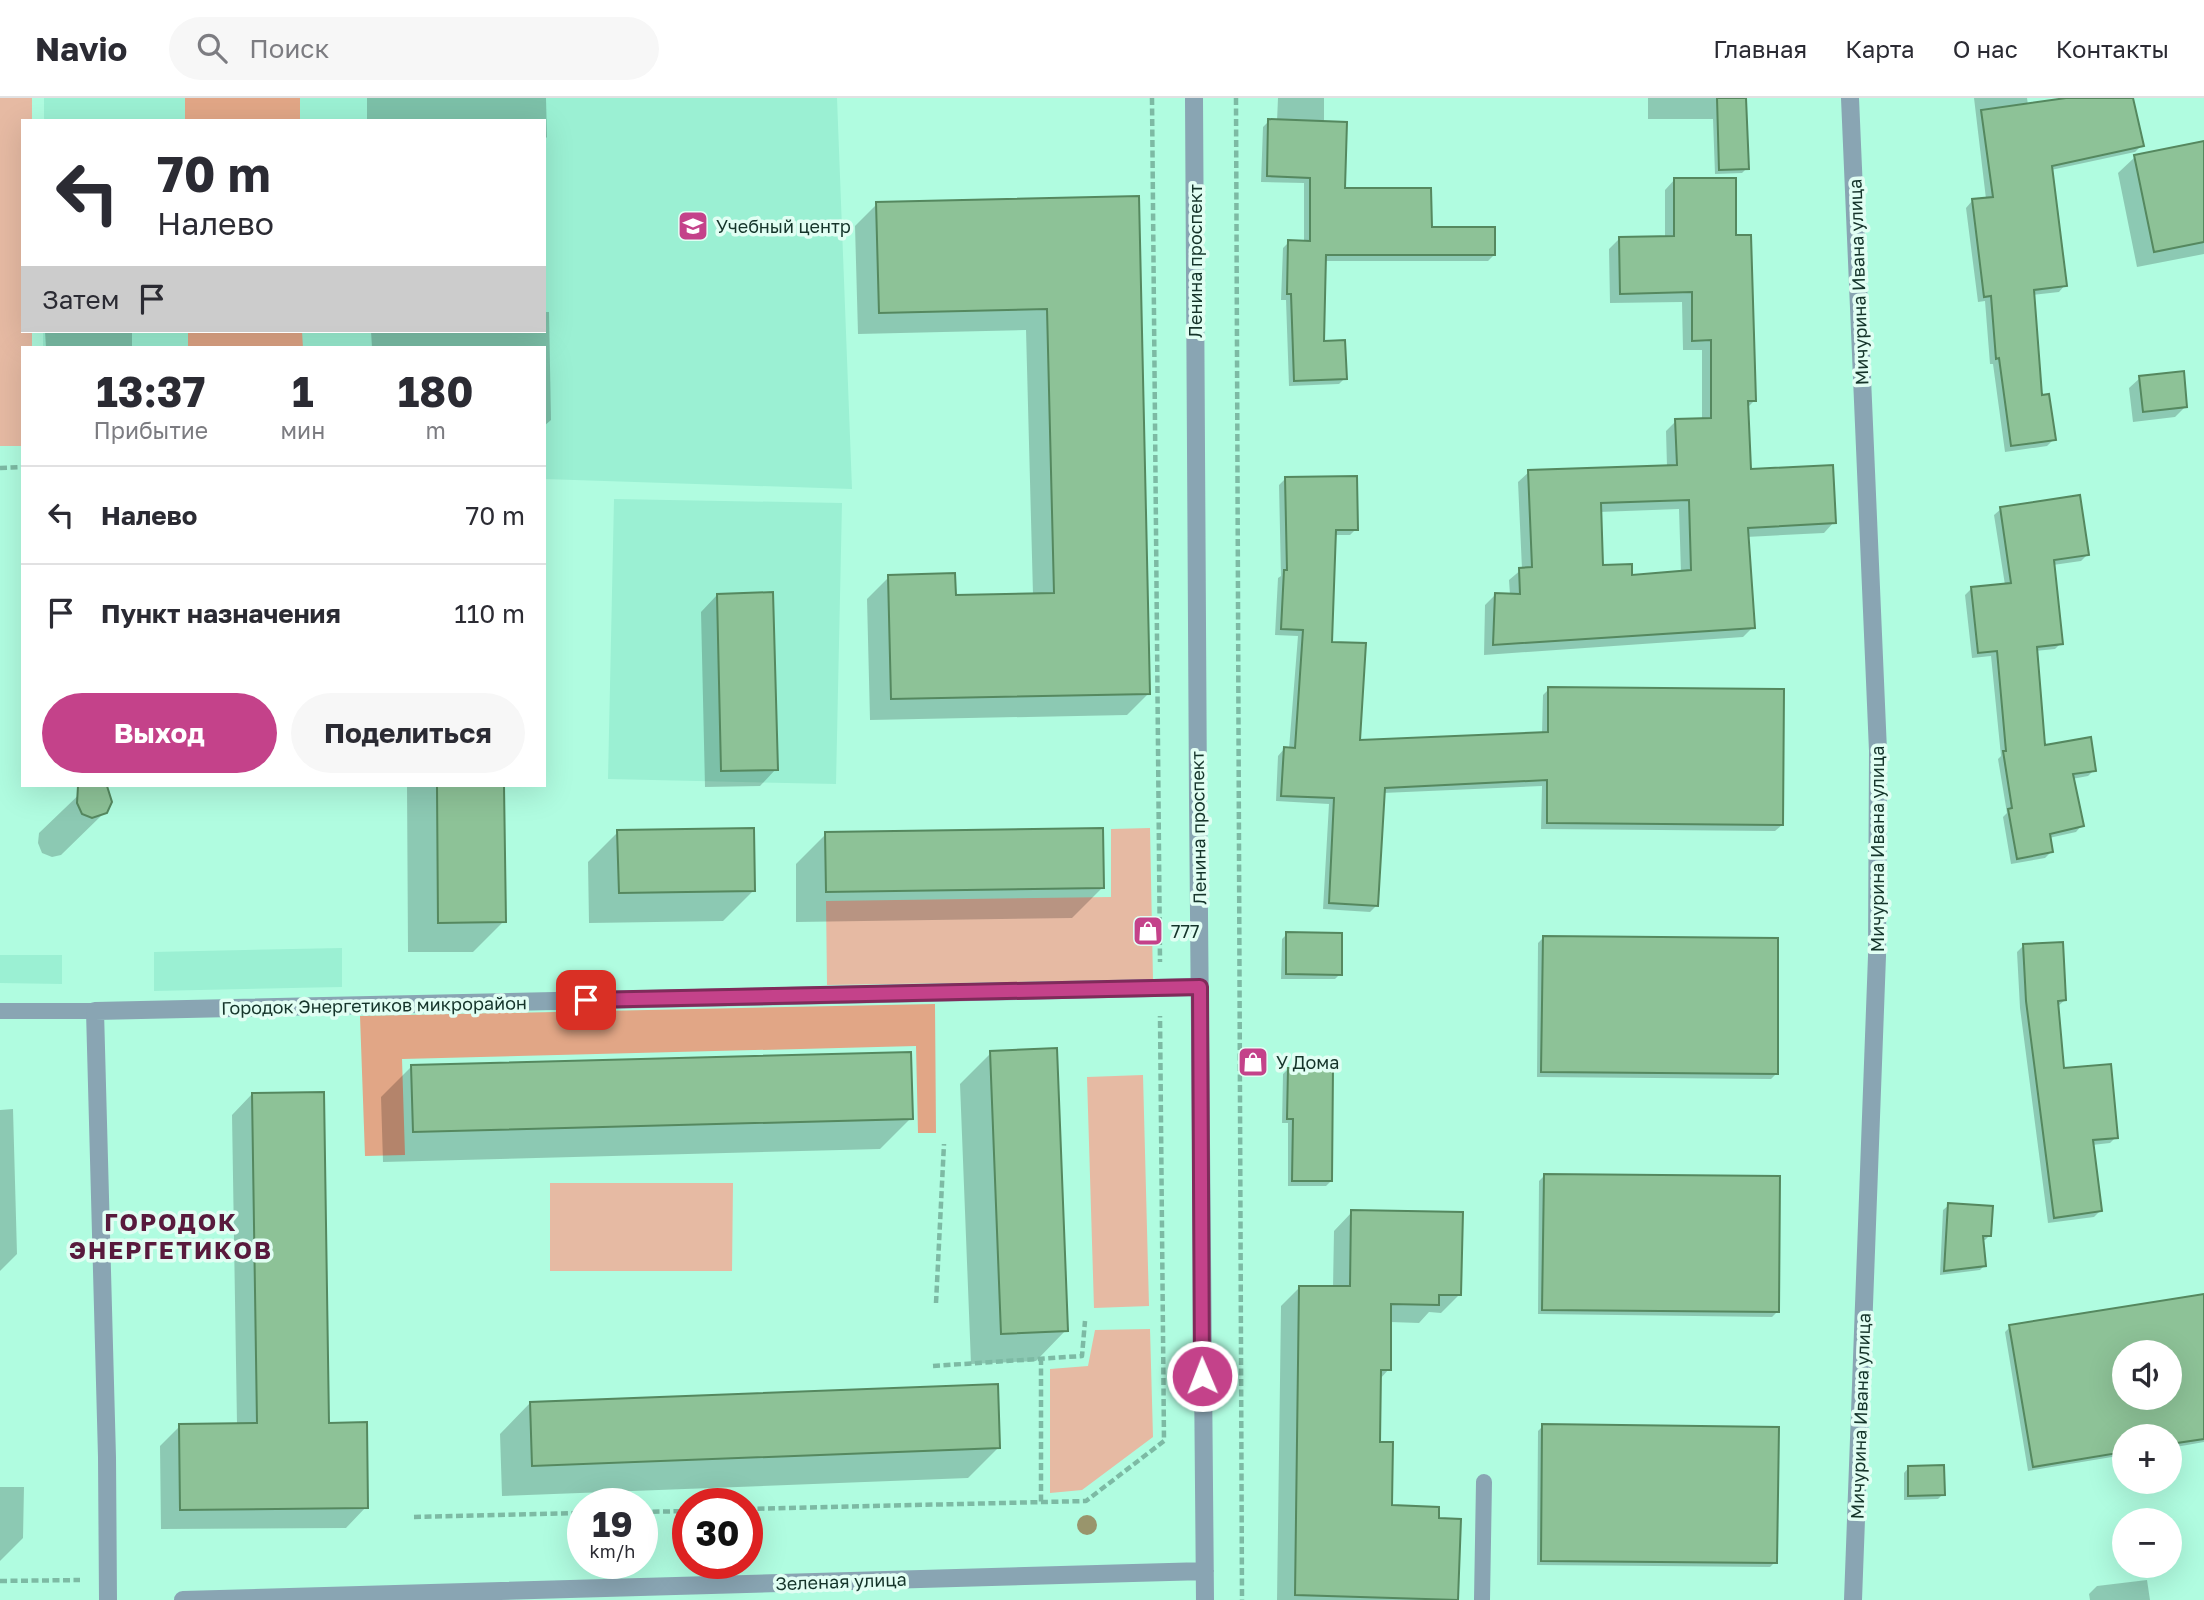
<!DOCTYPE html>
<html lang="ru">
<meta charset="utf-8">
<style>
body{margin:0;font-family:"Golos Text",sans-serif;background:#f7f7f7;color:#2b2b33;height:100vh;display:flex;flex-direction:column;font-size:26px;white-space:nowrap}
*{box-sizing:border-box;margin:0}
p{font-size:23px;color:#7c7c81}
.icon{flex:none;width:38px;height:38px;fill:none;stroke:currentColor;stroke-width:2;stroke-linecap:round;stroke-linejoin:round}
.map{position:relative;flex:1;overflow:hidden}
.details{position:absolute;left:21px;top:248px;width:525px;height:441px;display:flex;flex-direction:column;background:#fff;border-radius:0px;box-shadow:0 7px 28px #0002}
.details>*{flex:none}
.guide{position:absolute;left:21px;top:21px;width:525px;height:214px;border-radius:0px;box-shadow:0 7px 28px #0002;background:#fff;color:#2b2b33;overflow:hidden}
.fabs{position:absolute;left:2112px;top:1242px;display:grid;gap:14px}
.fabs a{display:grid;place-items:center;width:70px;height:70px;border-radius:50%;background:#fff;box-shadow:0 7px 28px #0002;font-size:35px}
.speed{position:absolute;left:567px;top:1390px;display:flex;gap:14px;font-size:35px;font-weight:700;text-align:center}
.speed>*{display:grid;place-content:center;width:91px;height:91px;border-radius:50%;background:#fff;box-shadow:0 7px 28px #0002;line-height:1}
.speed small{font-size:18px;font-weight:400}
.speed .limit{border:10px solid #d22;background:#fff;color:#111}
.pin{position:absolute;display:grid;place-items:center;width:60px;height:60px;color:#fff;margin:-30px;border-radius:14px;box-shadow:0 4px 10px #0006}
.me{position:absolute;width:77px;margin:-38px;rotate:359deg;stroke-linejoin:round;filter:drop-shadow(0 0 5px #0008)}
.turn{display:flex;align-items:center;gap:24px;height:147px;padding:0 21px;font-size:32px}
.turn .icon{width:91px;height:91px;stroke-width:2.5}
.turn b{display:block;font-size:49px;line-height:60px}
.then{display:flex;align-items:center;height:66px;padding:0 21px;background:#0003;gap:14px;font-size:26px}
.eta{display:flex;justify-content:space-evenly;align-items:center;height:119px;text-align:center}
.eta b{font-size:42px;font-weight:700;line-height:49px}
.action{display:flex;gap:14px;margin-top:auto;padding:14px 21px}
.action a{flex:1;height:80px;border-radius:42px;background:#c4428a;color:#fff;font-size:28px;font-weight:700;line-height:80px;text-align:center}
.action a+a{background:#f7f7f7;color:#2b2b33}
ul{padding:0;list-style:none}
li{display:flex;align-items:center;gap:21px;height:98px;padding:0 21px;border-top:2px solid #e1e1e2}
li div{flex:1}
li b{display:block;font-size:26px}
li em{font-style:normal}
header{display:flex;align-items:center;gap:42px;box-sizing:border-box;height:98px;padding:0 35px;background:#fff;border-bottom:2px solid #e1e1e2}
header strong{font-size:33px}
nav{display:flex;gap:38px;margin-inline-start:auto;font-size:24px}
.search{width:490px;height:63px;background:#f7f7f7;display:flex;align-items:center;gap:18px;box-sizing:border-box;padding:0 24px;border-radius:38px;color:#7c7c81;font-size:26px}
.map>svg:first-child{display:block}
.built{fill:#9bf0d3}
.green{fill:#e6baa3}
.forest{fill:#e1a686}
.shadow{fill:#0003;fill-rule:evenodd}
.building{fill:#8dc297;stroke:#55885f;stroke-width:2;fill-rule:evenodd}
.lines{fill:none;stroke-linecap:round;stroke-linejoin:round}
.path{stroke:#7dbaa4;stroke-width:4.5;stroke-dasharray:7 3.5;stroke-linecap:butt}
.lane{stroke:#89a5b3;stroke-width:16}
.street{stroke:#89a5b3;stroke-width:18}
.tree{fill:#99956c}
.route-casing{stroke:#7f2b5a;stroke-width:18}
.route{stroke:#c4428a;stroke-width:12}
.labels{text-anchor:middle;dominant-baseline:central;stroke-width:7;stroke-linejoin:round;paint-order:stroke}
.poi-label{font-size:18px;fill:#15342a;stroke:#e1fef3;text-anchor:start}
.street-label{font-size:18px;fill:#15342a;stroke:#e1fef3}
.district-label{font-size:24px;font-weight:bold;letter-spacing:2px;fill:#591a3d;stroke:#e1fef3}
</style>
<header>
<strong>Navio</strong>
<div class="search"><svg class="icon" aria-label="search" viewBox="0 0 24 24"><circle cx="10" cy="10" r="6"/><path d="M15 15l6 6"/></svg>Поиск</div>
<nav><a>Главная</a><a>Карта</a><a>О нас</a><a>Контакты</a></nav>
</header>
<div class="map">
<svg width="2204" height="1502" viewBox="0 0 2204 1502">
<rect width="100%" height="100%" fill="#b0fce0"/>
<path class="built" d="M44,0H837L852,391L544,381V250H43V233H544V23H44Z
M614,401L842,405L836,686L608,681Z
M342,850V889L154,893V854Z
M0,857H62V886L0,885Z"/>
<path class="green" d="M0,0H32V23H23V233H32V250H23V348H0Z
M1150,730L1153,882L827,887L826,803L1111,799V731Z
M1143,977L1149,1208L1094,1210L1087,979Z
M550,1085H733L732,1173H550Z
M1150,1231L1153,1339L1082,1392L1050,1395V1271L1088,1268L1095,1232Z"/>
<path class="forest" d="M185,0H300V23H185Z
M188,233H302L303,250H188Z
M935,906L936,1035H918L916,948L402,961L405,1057L365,1058L360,918Z"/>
<path class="shadow" d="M367,0H546L547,39L544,42V23H367Z
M1278,0H1324V25L1343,92L1494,157L1488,163H1324L1322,245L1345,280L1339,286L1289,288L1286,202H1281L1283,150L1289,144H1304V85L1261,84L1263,29L1269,23H1277Z
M1648,0H1747V70L1742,75L1715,76L1713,21H1648Z
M1974,0H2027L2028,7L2074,0H2132L2142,47L2135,54L2051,72L2065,187L2059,194L2032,197L2041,299L2054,341L2047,348L2005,354L1993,266H1990L1985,203L1978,204L1966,110L1972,103L1986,101Z
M2204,45V156L2137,169L2118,75L2135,59Z
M1675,81L1734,139L1754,303L1747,310L1749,373L1834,424L1824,435L1746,439L1753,529L1743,539L1484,557L1485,507L1495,497H1510L1509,482L1522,471L1518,384L1529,374L1667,369L1666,333L1676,323L1702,322V252H1683L1682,204L1610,205L1609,151L1619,141L1665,140V92ZM1679,411L1681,475L1630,479L1601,468L1599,414Z
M1137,100L1149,595L1127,617L870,622L867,501L889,479L954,499L1033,497L1026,232L858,236L855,128L877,106Z
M544,214H549L551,322L544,328V250H372L371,233H544Z
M45,233H132V250H46Z
M2140,280L2186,308L2175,319L2133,324L2129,290Z
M1286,380L1356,431L1350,437H1334L1331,546L1359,644L1542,636L1543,597L1549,591L1782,727L1775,733L1541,731L1542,688L1383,695L1376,808L1370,814L1323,811L1329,706L1276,703L1278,658L1284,651H1289L1298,538L1275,537L1278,480L1281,478L1279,387Z
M2001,411L2088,456L2081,463L2053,467L2061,545L2055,551L2035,553L2043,649L2094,672L2088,678L2072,681L2082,727L2076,734L2049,740L2051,754L2045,760L2011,766L2003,719L2007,715L1998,661L2001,658L1991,558L1972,560L1965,497L1971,491L2005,487L1994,417Z
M717,497L776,671L760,688L705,689L701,514Z
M88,688L104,690L102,717L61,757L52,759L42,755L38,745L39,735Z
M407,688H502L504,823L473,854H408Z
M618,734L753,793L723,823L589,825L588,764Z
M826,736L1103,789L1072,820L796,824V766Z
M1287,836L1340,876L1335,881H1281L1282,841Z
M1543,840L1776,976L1771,981L1537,979L1538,845Z
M2023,848L2065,902L2058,908L2062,972L2116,1039L2110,1045L2092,1047L2101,1112L2094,1119L2048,1125L2020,910L2017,854Z
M991,955L1066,1232L1036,1263L971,1266L960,986Z
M411,969L911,1020L880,1051L383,1064L381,999Z
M1288,971L1331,1083L1326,1088H1288V1025H1282L1283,976Z
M252,996L327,1326L366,1409L346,1430L161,1431L160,1348L180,1328L237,1327L232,1017Z
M13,1011L17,1156L0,1173V1012Z
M1544,1078L1777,1214L1772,1219L1538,1216L1539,1083Z
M1949,1107L1990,1137L1985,1142H1981L1985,1167L1980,1172L1940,1177L1943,1112Z
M1352,1114L1460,1196L1441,1215L1429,1214L1419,1225L1390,1224L1389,1271L1380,1281L1379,1346L1390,1409L1437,1422H1459L1456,1502H1277L1281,1208L1299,1190H1333L1334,1133Z
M2204,1197V1344L2170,1350V1339H2124V1357L2028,1373L2005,1234L2010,1229ZM2124,1255H2170V1300H2124Z
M530,1305L998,1350L968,1380L502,1398L500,1336Z
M1543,1328L1775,1464L1770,1469L1537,1467L1538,1333Z
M1909,1369L1943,1396L1938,1401L1904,1402V1375Z
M0,1389H24L23,1440L0,1463Z
M2147,1482L2150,1502H2090L2089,1496L2097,1488Z"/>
<path class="building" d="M1717,0H1746L1749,71L1719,72Z
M2066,0H2133L2144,48L2052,68L2067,188L2034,192L2042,297L2049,296L2056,342L2011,348L1999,260L1996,261L1991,198L1984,199L1972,101L1993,99L1981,12Z
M1268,21L1347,24L1345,90H1431L1432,129H1495V157H1326L1324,243L1345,242L1347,281L1294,283L1291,196H1287L1288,142L1310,143V80L1267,78Z
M2204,43V144L2154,154L2134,57Z
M1674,80H1736V137H1751L1756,303H1748L1751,371L1833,367L1836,425L1748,430L1755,530L1493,547L1495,495L1520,496L1519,470L1532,469L1528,372L1677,367L1675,321L1711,320V242L1692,243V194L1620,196L1619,139L1674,138ZM1689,402L1691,472L1632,477V466L1603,467L1601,405Z
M1139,98L1150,596L891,601L888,477L955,475L956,497L1054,495L1047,211L879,215L876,104Z
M2184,273L2187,309L2143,314L2139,278Z
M1357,378L1358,432H1336L1332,544L1366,545L1360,642L1548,634V589L1784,591L1783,727L1547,725V682L1385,690L1378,808L1329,805L1334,700L1281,698L1284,649L1295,650L1303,532L1281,531L1284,472H1287L1285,379Z
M2080,397L2089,457L2054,462L2063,546L2037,549L2045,647L2091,639L2096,673L2073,676L2084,728L2050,736L2053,754L2017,761L2008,711L2012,710L2003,653H2006L1997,553L1978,555L1971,489L2011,485L2000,409Z
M773,494L778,672L721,673L717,496Z
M78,688H107L112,704L107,715L92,720L82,716L77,705Z
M437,688H504L506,824L438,825Z
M754,730L755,793L619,795L617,732Z
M1103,730L1104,790L826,794L825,734Z
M1286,834L1342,835V877L1286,876Z
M1543,838L1778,840V976L1541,974Z
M2063,844L2066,902L2058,903L2064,970L2111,966L2118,1040L2093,1042L2102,1113L2054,1120L2026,903L2023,846Z
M1057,950L1068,1233L1001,1236L990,953Z
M911,954L913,1021L413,1034L411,967Z
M1288,970H1333L1332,1083H1292L1293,1021H1287Z
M324,994L329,1325L367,1324L368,1410L180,1412L179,1326L257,1325L252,995Z
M1544,1076L1780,1078L1779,1214L1542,1212Z
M1948,1105L1993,1108L1991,1138H1983L1986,1168L1944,1173Z
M1351,1112L1463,1114L1461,1197H1439V1207L1391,1206V1272H1381L1380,1344H1393L1392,1407L1439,1409V1420L1461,1421L1458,1502L1295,1497L1299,1188H1350Z
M2204,1196V1341L2170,1346V1339H2124V1354L2033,1369L2009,1227ZM2124,1255H2170V1300H2124Z
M998,1286L1000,1350L532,1368L530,1304Z
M1542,1326L1779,1329L1777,1465L1541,1463Z
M1944,1367L1945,1397L1908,1398V1368Z"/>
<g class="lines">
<path class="path" d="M1152,0L1160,864
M1236,0L1242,1502
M0,370L23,369
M936,1205L944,1046
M1041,1260V1405
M933,1268L1082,1258L1085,1223
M747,1411L1086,1403L1164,1343L1160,918
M642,1414L688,1413
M414,1419L583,1415
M0,1483L80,1482"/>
<path class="lane" d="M0,913H95
M1482,1502L1484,1384"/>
<path class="street" d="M1194,0L1198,701L1205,1502
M1850,0L1878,653L1877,858L1853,1502
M108,1502L107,1359L95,913L1200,889
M183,1502L1205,1473"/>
</g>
<circle class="tree" cx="1087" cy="1427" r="10"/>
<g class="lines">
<g class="route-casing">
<path id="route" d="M586,902L1200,889L1202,1278"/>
</g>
<use href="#route" class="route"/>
</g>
<defs>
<g id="university-square" transform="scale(1.575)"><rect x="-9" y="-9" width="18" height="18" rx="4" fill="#c4428a" stroke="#e1fef3"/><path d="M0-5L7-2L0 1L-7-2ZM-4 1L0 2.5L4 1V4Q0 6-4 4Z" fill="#fff"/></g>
<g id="shop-square" transform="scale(1.575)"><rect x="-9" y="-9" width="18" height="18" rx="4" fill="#c4428a" stroke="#e1fef3"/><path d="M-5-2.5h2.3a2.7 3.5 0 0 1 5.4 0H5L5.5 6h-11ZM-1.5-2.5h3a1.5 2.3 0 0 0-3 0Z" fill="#fff"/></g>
</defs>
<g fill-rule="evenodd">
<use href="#university-square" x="693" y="128"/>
<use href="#shop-square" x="1148" y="833"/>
<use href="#shop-square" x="1253" y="964"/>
</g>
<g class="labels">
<g class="poi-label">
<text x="716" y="128">Учебный центр</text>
<text x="1171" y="833">777</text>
<text x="1276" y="964">У Дома</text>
</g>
<g class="street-label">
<text transform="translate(1195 163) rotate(-90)">Ленина проспект</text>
<text transform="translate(1858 184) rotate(-92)">Мичурина Ивана улица</text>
<text transform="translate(1198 730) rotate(-91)">Ленина проспект</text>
<text transform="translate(1877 751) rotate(-90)">Мичурина Ивана улица</text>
<text transform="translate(374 907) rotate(-1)">Городок Энергетиков микрорайон</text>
<text transform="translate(1860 1318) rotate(-88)">Мичурина Ивана улица</text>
<text transform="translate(841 1483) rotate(-2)">Зеленая улица</text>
</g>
<g class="district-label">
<text x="171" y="1123">ГОРОДОК<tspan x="171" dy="28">ЭНЕРГЕТИКОВ</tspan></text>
</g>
</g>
</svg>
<div class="fabs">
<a><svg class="icon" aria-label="sound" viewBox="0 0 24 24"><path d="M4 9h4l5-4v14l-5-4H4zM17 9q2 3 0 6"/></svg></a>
<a>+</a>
<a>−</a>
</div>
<div class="speed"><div>19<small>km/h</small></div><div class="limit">30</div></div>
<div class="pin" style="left:586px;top:902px;background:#d93025"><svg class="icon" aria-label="arrive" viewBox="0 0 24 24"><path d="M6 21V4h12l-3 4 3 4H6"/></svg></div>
<svg class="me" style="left:1202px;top:1278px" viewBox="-20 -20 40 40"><circle r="17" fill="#c4428a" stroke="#fff" stroke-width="3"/><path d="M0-11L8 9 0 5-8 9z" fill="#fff"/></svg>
<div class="guide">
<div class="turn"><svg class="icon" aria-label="left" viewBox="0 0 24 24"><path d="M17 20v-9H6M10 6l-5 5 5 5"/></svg><div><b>70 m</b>Налево</div></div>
<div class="then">Затем<svg class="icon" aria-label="arrive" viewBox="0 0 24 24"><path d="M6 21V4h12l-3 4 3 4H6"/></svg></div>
</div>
<section class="details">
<div class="eta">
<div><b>13:37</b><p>Прибытие</p></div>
<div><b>1</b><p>мин</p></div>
<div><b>180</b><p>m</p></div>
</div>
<ul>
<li><svg class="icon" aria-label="left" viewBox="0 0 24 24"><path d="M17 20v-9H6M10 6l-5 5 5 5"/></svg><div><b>Налево</b></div><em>70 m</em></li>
<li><svg class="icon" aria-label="arrive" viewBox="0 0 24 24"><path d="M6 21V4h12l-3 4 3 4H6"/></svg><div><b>Пункт назначения</b></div><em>110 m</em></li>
</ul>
<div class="action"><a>Выход</a><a>Поделиться</a></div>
</section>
</div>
